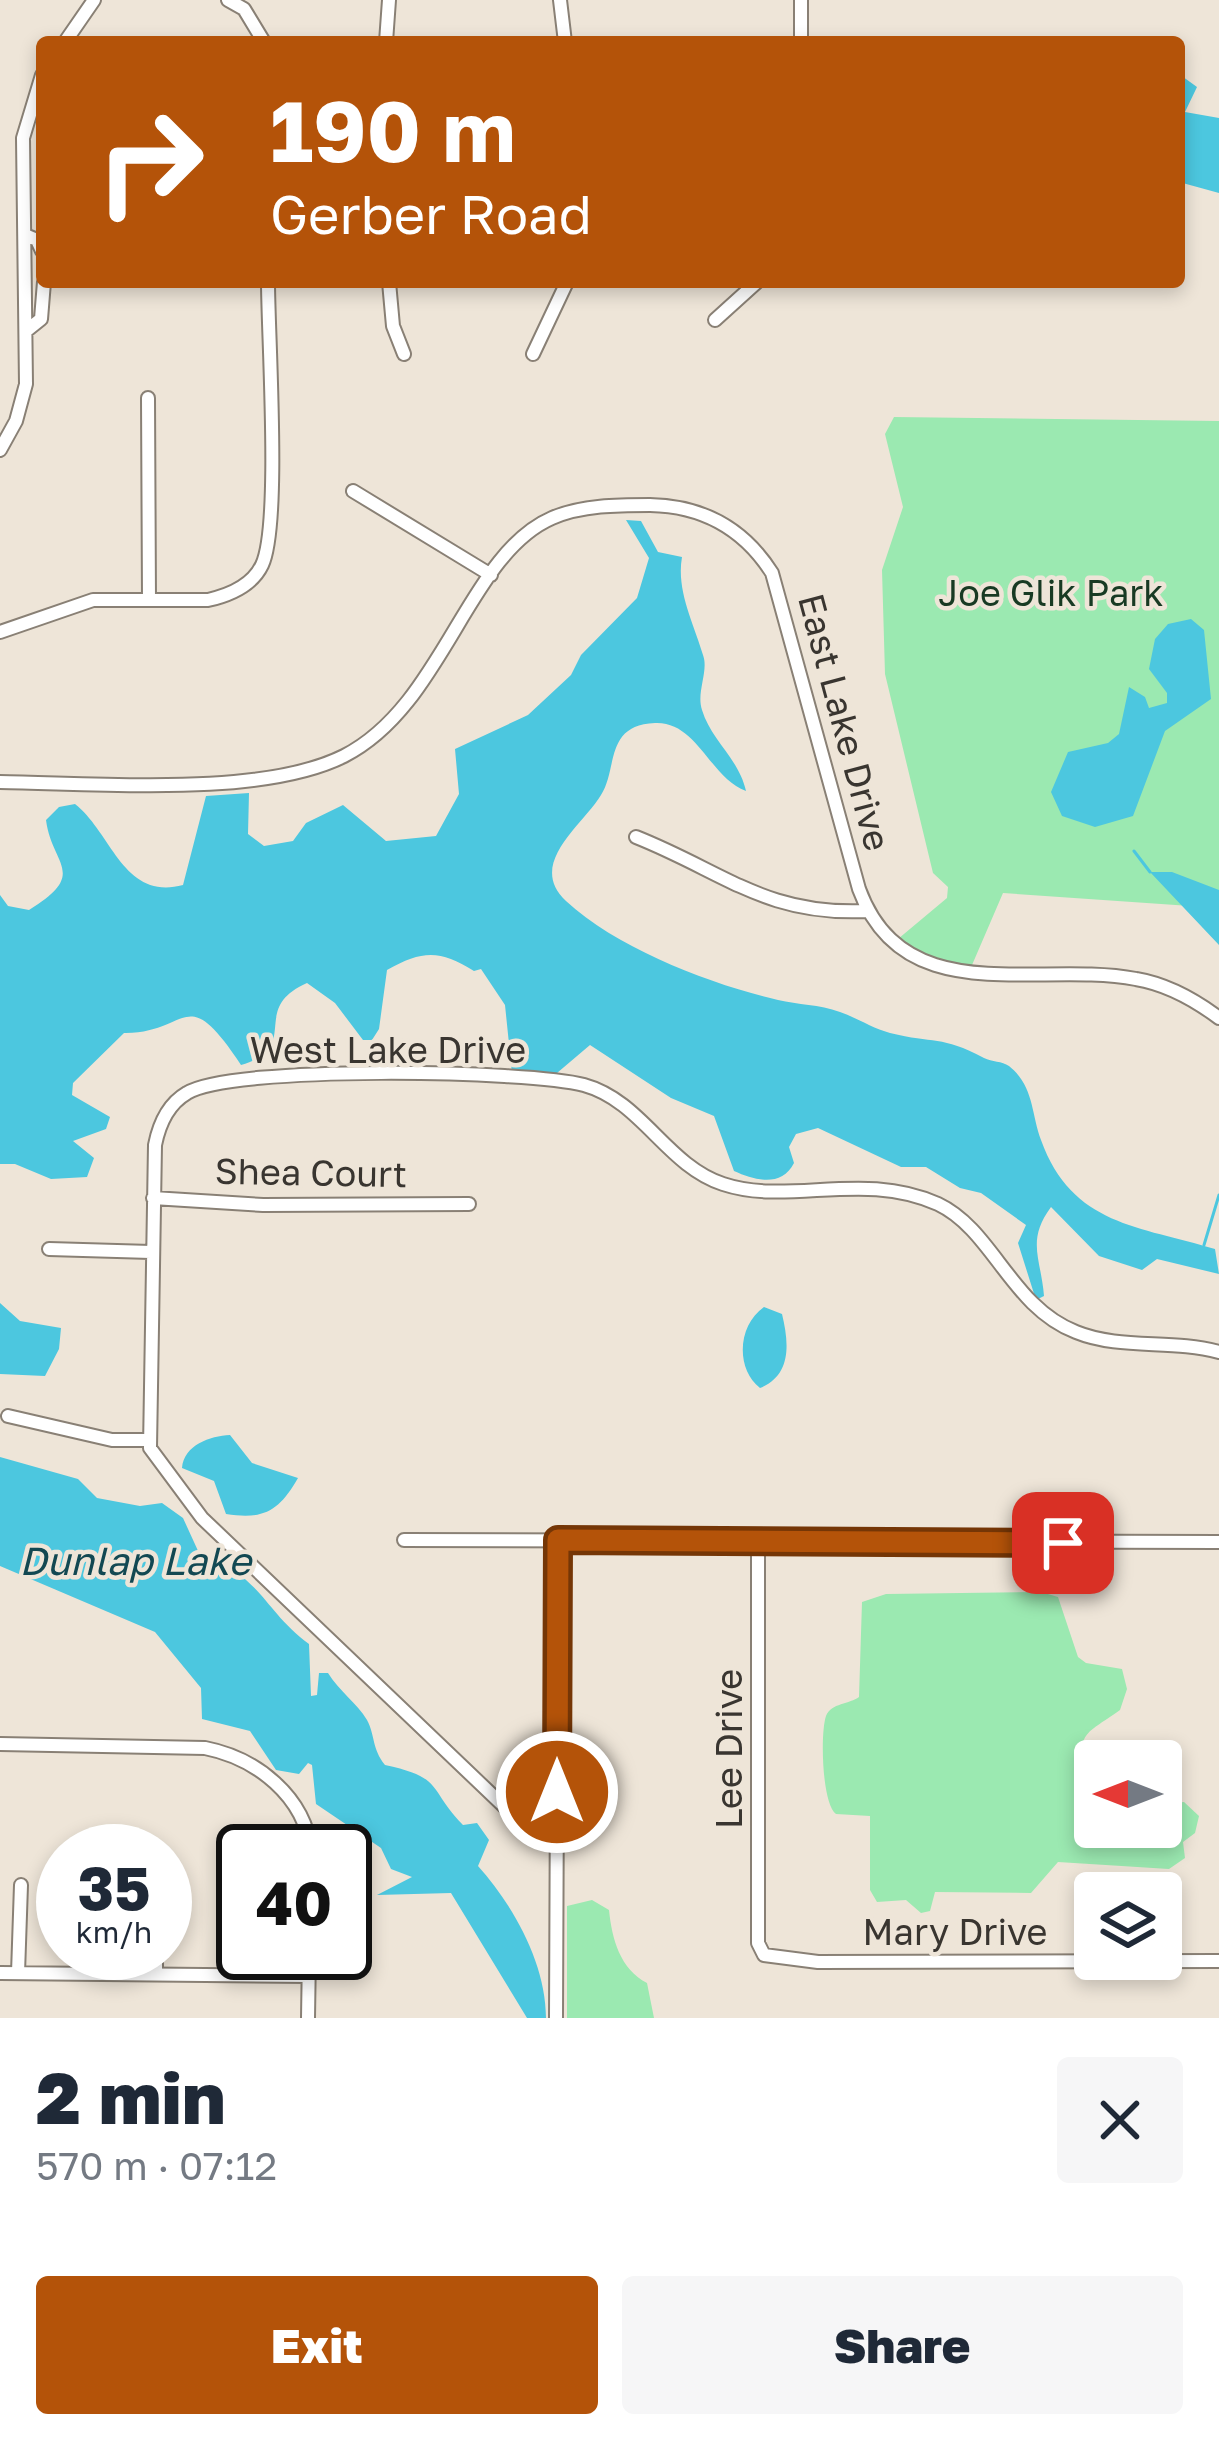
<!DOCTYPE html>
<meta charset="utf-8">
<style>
body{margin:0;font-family:"Golos Text",sans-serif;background:#f6f6f7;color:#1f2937;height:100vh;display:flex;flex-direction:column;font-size:45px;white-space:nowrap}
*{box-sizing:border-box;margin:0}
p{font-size:39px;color:#747a83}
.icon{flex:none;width:66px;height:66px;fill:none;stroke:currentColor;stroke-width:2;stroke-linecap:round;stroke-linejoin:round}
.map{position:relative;height:2018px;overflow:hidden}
.panel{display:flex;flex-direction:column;background:#fff;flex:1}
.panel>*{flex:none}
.banner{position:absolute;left:36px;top:36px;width:1149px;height:252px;border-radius:12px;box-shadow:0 6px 18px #0003;background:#b45309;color:#fff;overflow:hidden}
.needle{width:78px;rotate:270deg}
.buttons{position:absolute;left:1074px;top:1740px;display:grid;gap:24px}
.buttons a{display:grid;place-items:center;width:108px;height:108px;border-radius:12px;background:#fff;box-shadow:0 6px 18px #0003;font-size:60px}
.speed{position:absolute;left:36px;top:1824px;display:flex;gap:24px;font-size:60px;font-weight:700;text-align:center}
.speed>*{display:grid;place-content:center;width:156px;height:156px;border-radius:50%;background:#fff;box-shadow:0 6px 18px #0003;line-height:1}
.speed small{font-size:30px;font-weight:400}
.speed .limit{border:6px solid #111;border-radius:18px;background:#fff;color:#111}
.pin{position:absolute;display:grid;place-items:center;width:102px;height:102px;color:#fff;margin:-51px;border-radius:24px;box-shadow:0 6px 18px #0006}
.me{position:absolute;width:132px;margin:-66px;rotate:0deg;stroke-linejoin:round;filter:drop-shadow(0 0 9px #0008)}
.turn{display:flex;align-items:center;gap:42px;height:252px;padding:0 36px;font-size:54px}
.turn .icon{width:156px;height:156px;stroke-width:2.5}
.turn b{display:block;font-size:84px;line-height:102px}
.round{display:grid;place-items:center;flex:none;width:126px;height:126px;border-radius:12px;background:#f6f6f7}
.overview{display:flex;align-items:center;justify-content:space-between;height:204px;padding:0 36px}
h1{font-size:72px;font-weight:800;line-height:90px}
.button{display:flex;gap:24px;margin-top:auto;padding:24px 36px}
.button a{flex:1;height:138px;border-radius:12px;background:#b45309;color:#fff;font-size:48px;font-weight:800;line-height:138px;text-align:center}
.button a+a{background:#f6f6f7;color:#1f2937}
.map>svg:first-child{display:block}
.green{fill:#9be9b1}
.water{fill:#4cc7df}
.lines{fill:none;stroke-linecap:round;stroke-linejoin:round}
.stream{stroke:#4cc7df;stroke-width:3}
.minor-casing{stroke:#898075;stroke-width:16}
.minor{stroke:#fff;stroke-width:12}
.route-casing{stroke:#753606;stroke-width:30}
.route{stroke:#b45309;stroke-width:21}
.labels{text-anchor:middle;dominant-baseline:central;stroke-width:9;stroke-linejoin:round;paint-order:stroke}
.park-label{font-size:36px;fill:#183a23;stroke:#eee5d8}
.street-label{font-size:36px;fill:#393530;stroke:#eee5d8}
.water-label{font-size:39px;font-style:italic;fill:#124852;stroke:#eee5d8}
</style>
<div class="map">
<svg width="1219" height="2018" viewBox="0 0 1219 2018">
<rect width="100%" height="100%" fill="#eee5d8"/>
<path class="green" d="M894,417L1219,421V908L1003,893L969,972L892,944L947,898L948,887L933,873L885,674L882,570L903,507L885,434Z
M1041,1592L1058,1597L1078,1657L1086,1663L1122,1669L1127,1689L1120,1710C1082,1737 1081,1729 1080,1779L1095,1793V1827H1161V1804L1184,1802L1199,1816L1195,1833L1183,1842L1185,1858L1169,1869L1058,1862L1031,1893L935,1892L930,1911L921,1913L906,1900L877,1902L870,1890V1816L836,1814C822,1804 820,1734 826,1716C831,1703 850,1704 859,1697L862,1602L886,1594Z
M592,1900L609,1910C612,1939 620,1969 647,1983L654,2018H567V1906Z"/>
<path class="water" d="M1179,74L1197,87L1185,112L1219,118V193L1179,182Z
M626,520L641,521L658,552L682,557C676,591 694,624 703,655C709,671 696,692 702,710C711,740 739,759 746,791C710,778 697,721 655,723C604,725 618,769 601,795C583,825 526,864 566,901C618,949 710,984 778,1000C798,1005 819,1004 840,1012C857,1018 872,1028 890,1033C934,1044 941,1035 984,1058C992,1062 1002,1061 1009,1066C1034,1086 1031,1113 1041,1140C1072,1226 1140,1226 1215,1249L1219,1274L1157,1259L1142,1270L1099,1256L1051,1207C1026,1241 1041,1258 1044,1296L1036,1300L1018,1243L1026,1225L981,1193L960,1188L926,1167H901L818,1128L796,1134L789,1147L794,1163C782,1187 756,1181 734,1171L714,1116L671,1098L590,1045L557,1073H512L505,1005L481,969L474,971C440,950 423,950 387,970L379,1029L372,1040H363L335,1003L307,983C248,1009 303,1047 241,1065C184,979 190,1034 124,1033L73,1083L72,1095L110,1117L106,1129L73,1141L94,1158L87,1177L51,1179L15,1164H0V895L8,906L29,910C89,873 52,866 46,820L59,807L75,804C112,833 123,901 183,885L206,796L249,793L248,834L264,846L293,841L306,823L343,805L386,841L436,836L459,794L455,749L528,715L571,675L581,655L637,598L649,558Z
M1191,619L1204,630L1211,699L1165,731L1133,816L1095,827L1062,816L1051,792L1068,752L1108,743L1119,734L1129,687L1145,697L1149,708L1167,703V693L1149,669L1155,639L1168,624Z
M1150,872H1172L1219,890V945Z
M0,1303L20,1321L61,1328L59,1349L45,1376L0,1374Z
M764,1307L782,1314C789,1343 792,1375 760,1388C735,1368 738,1325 764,1307Z
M230,1435L252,1463L298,1478C279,1511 264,1520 226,1514L214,1481L182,1468C184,1445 210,1436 230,1435Z
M0,1457L78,1479L97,1498L140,1506L162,1503L183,1518L199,1553C264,1578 262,1609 309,1644L311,1696L317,1695L319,1673H328C339,1691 357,1703 367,1720C375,1735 372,1749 385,1765C445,1778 427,1788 463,1825L477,1823L489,1840L478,1866C514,1906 546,1964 546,2018H527L451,1893L377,1895L412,1877L391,1869L381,1848L316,1804L312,1765L308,1763L299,1774L276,1770L250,1731L202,1719L201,1688L155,1632L0,1566Z"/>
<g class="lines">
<path class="stream" d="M1134,851L1150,872
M1204,1245L1219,1195"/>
<g class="minor-casing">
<path id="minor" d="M228,0L244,9L264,42
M560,0L565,42
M65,42L94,0
M386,42L389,0
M801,42V0
M25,235L37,240L42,251
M389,282L393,326L404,354
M715,320L757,282
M26,331L41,319L44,282
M533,354L567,282
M148,398L149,599
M0,450L16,421L26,384L23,138L42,75
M353,491L491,575
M0,632L93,600H208C230,595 252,586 262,565C281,525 268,337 268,282
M0,782C95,783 260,798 344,756C444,705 467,555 552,518C582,505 618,505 650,505C703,506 744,529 772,573L859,889C904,1012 1037,960 1136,979C1166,984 1195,1000 1219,1018
M636,837C724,872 766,916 867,911
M153,1198L263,1205L469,1204
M49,1249L151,1252
M8,1416L112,1440H148
M404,1540L1219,1542
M758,1540V1943L764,1955L818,1962L1219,1961
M0,1744L205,1748C256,1758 305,1796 311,1851
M557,1836L531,1832L202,1518L150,1448L155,1145C159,1125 168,1104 187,1093C231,1065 528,1070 584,1085C642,1101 666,1165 723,1184C789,1206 863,1170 938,1204C993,1230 1011,1307 1076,1332C1120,1350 1172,1339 1219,1352
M0,1973L309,1976
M18,1973L21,1885
M156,1974V1953
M308,2018L309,1953
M556,2018L558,1540"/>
</g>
<use href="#minor" class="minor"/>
</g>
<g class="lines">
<g class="route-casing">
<path id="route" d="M557,1792L558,1540L1063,1543"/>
</g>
<use href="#route" class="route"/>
</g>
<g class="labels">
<g class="park-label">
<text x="1051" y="592">Joe Glik Park</text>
</g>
<g class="street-label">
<text transform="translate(845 722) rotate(75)">East Lake Drive</text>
<text x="388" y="1049">West Lake Drive</text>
<text transform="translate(311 1172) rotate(1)">Shea Court</text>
<text transform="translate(728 1749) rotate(-90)">Lee Drive</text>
<text x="955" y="1931">Mary Drive</text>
</g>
<g class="water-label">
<text x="135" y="1560">Dunlap Lake</text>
</g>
</g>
</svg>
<div class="buttons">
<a><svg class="needle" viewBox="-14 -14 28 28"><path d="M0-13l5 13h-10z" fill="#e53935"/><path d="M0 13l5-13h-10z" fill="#747a83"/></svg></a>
<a><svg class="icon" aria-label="layers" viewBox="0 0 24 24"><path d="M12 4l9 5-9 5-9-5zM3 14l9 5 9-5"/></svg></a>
</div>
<div class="speed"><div>35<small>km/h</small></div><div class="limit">40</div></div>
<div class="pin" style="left:1063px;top:1543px;background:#d93025"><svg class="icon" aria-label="arrive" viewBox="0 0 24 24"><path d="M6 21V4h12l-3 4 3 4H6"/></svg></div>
<svg class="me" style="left:557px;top:1792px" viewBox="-20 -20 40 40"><circle r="17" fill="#b45309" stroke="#fff" stroke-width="3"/><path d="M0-11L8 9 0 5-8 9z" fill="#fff"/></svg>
<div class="banner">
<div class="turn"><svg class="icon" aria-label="right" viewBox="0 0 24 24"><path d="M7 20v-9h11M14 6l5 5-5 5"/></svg><div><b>190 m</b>Gerber Road</div></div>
</div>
</div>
<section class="panel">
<div class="overview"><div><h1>2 min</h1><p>570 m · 07:12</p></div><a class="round"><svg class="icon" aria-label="close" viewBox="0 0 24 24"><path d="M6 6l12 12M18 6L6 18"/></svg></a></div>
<div class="button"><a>Exit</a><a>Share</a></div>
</section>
